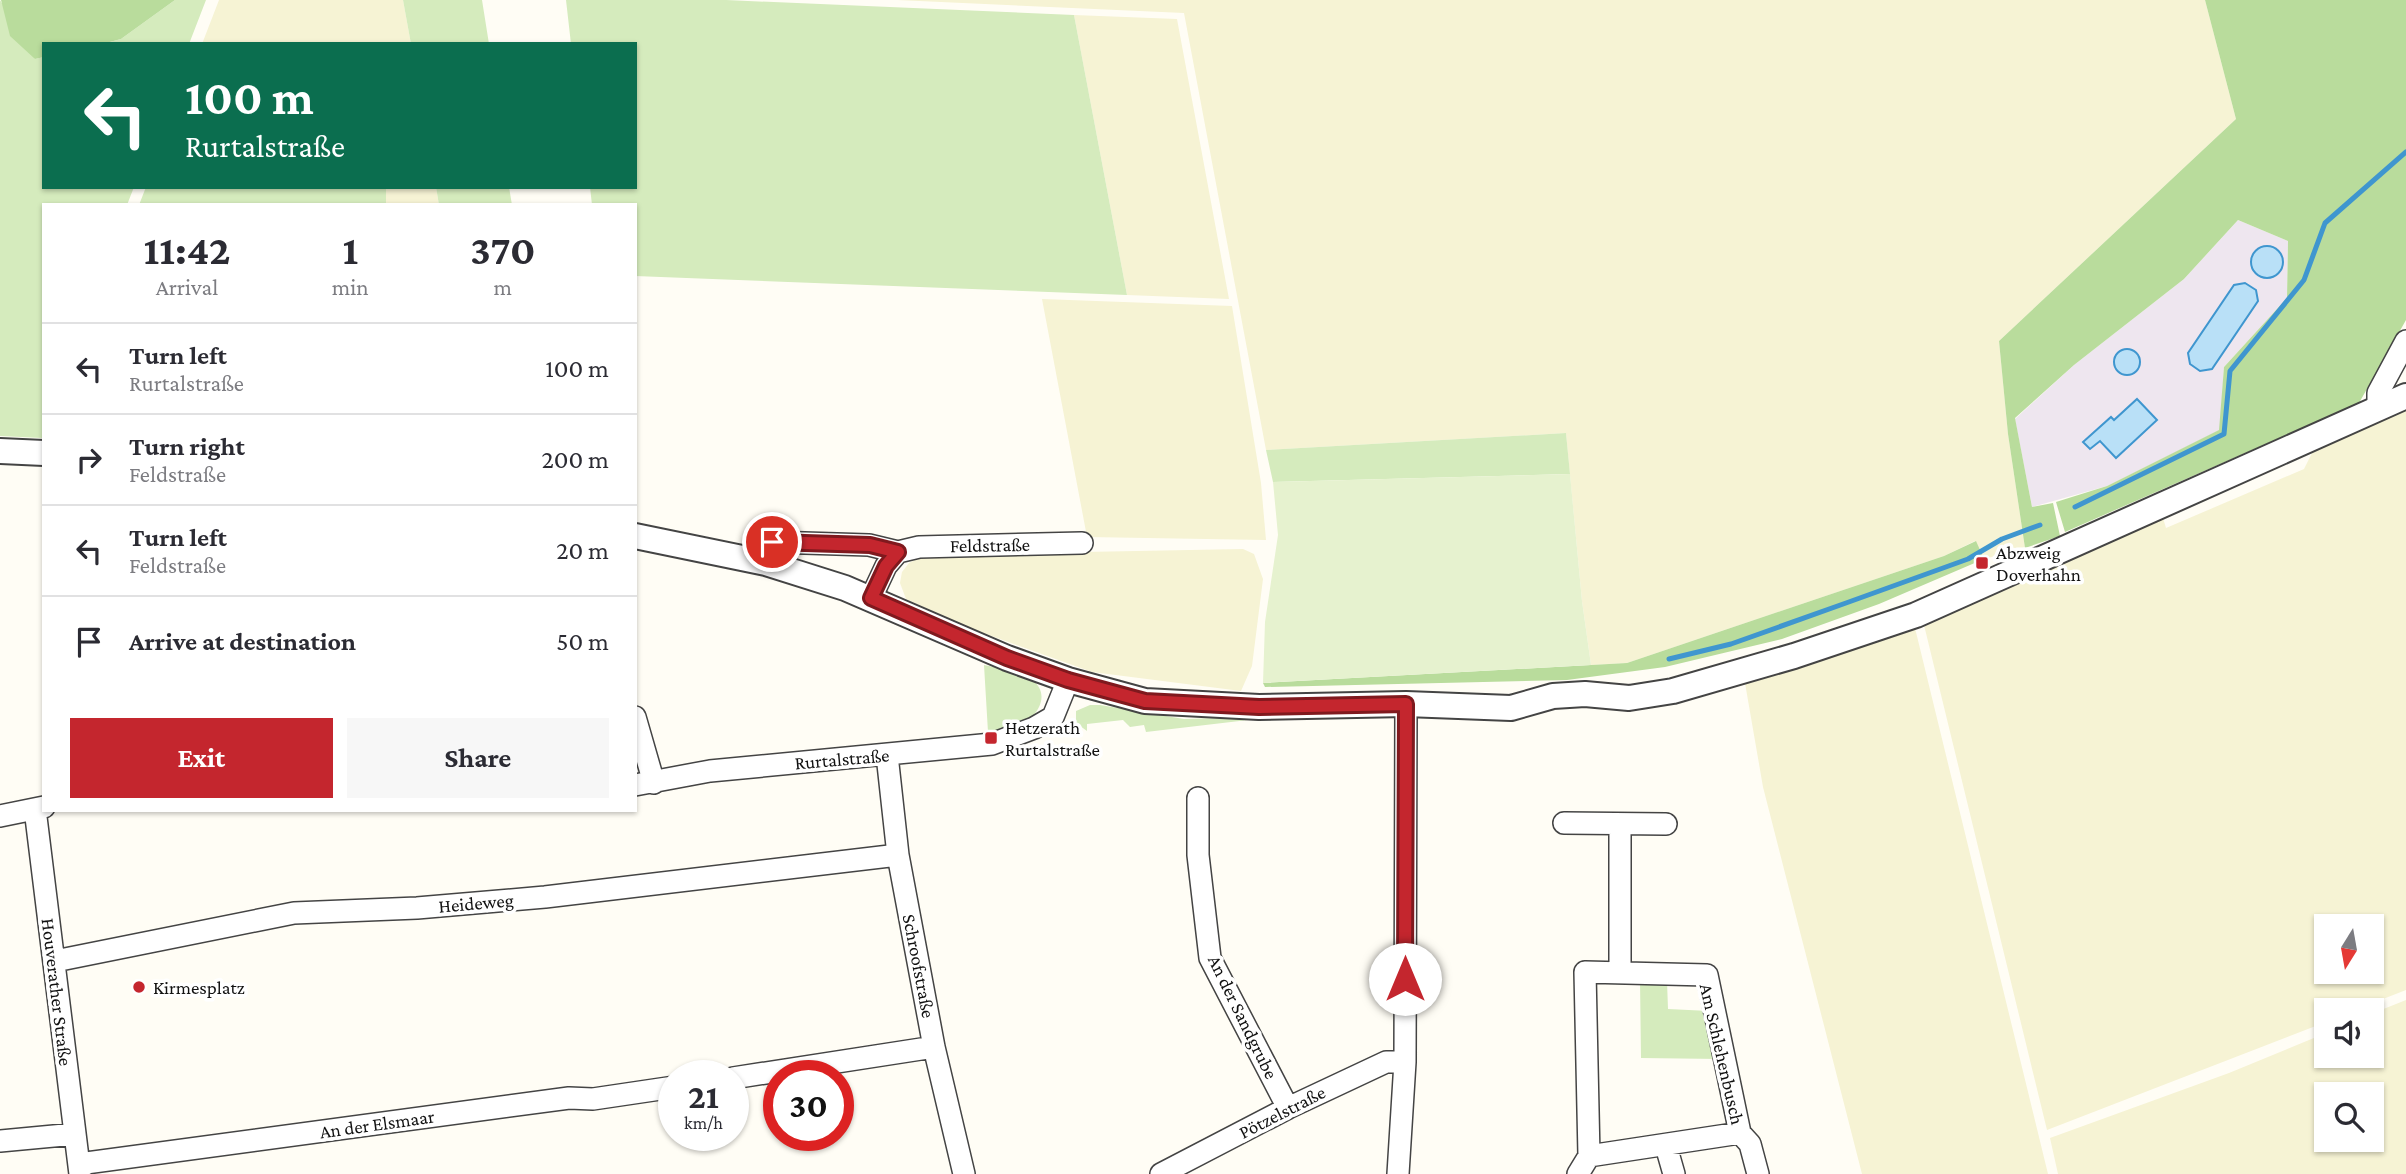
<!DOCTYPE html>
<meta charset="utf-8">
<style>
body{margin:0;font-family:"Crimson Pro",serif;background:#f7f7f7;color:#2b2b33;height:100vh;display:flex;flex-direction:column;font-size:26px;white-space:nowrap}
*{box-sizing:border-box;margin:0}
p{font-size:23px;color:#7c7c81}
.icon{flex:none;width:38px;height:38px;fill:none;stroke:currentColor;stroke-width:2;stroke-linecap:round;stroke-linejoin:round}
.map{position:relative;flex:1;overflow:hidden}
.panel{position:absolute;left:42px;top:203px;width:595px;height:609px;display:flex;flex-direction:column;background:#fff;border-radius:0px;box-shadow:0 2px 5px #0004}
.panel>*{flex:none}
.top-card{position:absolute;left:42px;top:42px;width:595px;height:147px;border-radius:0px;box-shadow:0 2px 5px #0004;background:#0b6e4f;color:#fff;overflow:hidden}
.needle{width:46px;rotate:191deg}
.tools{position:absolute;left:2314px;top:914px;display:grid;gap:14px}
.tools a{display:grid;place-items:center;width:70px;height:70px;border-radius:0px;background:#fff;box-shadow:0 2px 5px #0004;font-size:35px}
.speed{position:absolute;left:658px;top:1060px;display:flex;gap:14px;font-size:35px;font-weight:700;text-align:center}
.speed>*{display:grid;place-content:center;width:91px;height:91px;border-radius:50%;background:#fff;box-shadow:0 2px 5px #0004;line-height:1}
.speed small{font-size:18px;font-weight:400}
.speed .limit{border:10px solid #d22;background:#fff;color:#111}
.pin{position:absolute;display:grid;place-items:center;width:60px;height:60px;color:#fff;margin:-30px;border:4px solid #fff;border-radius:50%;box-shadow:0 2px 7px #0007}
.me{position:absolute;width:77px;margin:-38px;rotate:0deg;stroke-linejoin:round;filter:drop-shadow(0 0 5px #0008)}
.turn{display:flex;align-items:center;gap:24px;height:147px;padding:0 28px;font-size:32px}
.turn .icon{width:91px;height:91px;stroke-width:2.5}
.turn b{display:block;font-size:49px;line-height:60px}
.eta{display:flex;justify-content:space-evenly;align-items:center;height:119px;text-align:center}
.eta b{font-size:42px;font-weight:700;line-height:49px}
.action{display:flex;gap:14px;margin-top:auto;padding:14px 28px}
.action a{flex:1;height:80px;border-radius:0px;background:#c4262e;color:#fff;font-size:28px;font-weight:700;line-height:80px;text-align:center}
.action a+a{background:#f7f7f7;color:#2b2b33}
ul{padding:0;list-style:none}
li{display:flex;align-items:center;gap:21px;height:91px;padding:0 28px;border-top:2px solid #e1e1e2}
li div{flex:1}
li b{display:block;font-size:26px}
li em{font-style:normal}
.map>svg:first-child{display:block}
.industrial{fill:#eee6ef}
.farmland{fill:#f6f3d4;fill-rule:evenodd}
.green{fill:#d5ebbd}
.forest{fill:#b9dc9c}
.pitch{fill:#e6f2cf}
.water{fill:#b9e0f7;stroke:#3f96cf;stroke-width:2}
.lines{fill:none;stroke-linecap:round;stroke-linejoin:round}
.stream{stroke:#3f96cf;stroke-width:5}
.minor-casing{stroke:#444;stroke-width:24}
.tertiary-casing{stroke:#444;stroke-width:28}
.minor{stroke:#fff;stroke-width:21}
.tertiary{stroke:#fff;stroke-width:24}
.route-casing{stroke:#7f191e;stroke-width:18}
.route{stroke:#c4262e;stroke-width:12}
.poi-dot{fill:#c4262e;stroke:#fff;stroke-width:2.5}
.labels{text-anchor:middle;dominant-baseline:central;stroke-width:7;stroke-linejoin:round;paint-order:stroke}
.street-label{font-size:19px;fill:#111;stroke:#fff}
.poi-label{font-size:19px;fill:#111;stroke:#fff;text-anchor:start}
</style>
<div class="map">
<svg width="2406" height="1174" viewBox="0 0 2406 1174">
<rect width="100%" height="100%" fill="#fffdf5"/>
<path class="industrial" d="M2238,220L2288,241L2287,298L2224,367L2220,430L2107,486L2032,507L2015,419L2074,365L2184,279Z"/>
<path class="farmland" d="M219,0H403L411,44H202Z
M897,0H2205L2236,119L1999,341L2008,434L2025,548L1984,559L1975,541L1944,556L1627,663L1591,665L1582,601L1566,433L1266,450L1184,13Z
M1074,15L1177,19L1229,299L1127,295Z
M386,187H436L439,205H386Z
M1042,299L1232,306L1261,483L1266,540L1087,537Z
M2406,410V990L2355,1010H2326V1022L2047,1130L1924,625L2163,518L2166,528L2304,469L2314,449ZM2326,926H2371V971H2326Z
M1243,549L1254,554L1263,579L1252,666L1241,691L1092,672L972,629L906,599L900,583L902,572L909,563L924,555Z
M1915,628L2048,1174H1862L1763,787L1745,683Z
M2406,1000V1174H2058L2050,1138L2229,1073L2326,1033V1055H2371V1014ZM2326,1094H2371V1139H2326Z"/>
<path class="green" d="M0,0L35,59L44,57V187H134L127,205H44L42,438L0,436Z
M175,0H206L189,44H102L121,39Z
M403,0H482L489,44H411Z
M566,0H726L1074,15L1127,295L635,276V205H592L590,187H635V44H571Z
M146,187H386V205H139Z
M436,187H509L512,205H439Z
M1566,433L1570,474L1273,482L1266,450Z
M984,665C998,668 1019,670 1031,679C1054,695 1035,721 1015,728C1007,731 997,731 988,732Z
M1090,705H1100L1184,719L1252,717L1248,720L1146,732L1144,725L1130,727L1123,720L1087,724V731L1076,723V711Z
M1640,980L1667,981L1668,1009L1709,1011L1720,1059L1641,1058Z"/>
<path class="forest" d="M1,0H175L121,39L102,44H44V57L35,59L10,36Z
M2205,0H2406V320L2359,403L2065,532L2056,502L2107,486L2219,430L2224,367L2287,298L2288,241L2238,220L2184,279L2074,365L2015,418L2032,507L2053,503L2060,536L2025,548L2008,434L1999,341L2236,119Z
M1976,541L1984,559L1879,604L1782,639L1665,667L1567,680L1265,687L1263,683L1627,663L1944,556Z"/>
<path class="pitch" d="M1570,474L1582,601L1591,665L1263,683L1265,622L1278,535L1273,482Z"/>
<path class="water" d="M2251 262a16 16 0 1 1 32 0a16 16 0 1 1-32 0Z
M2245,283L2256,290L2258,301L2212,369L2200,371L2190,364L2188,353L2234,285Z
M2114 362a13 13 0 1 1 26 0a13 13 0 1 1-26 0Z
M2137,399L2157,420L2116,458L2100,441L2090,449L2083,442L2111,417L2114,420Z"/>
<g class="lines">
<path class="stream" d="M2075,507L2224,434L2230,371L2304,280L2325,223L2406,152
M1669,659L1731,644L1846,603L1968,559L2002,539L2040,525"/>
<g class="minor-casing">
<path id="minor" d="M2378,407V393L2406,341
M772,542L869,545L898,552L919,547L1082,543
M871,598L886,566L898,552
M635,717L654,783
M887,755L898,855L934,1047L964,1174
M635,785L710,771L992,744L1034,728L1053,717L1068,680
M1198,798V855L1210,958L1288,1108
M35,809L80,1174
M0,816L44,807
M1564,823L1666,824
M55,961L294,913L417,908L545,897L898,855
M1620,973V825
M733,1078L934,1047
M1740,1133L1750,1144L1758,1174
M0,1141L75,1134
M1666,1146L1674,1174
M79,1164L569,1098L593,1099L674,1087
M1161,1174L1288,1108L1386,1062H1405
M1398,1174L1405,1062L1406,704
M1578,1174L1589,1156L1585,972L1707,975L1740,1133L1589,1156"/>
</g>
<g class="tertiary-casing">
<path id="tertiary" d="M0,451L44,453
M635,536L766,563L845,588L1007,658L1068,680L1145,701L1259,707L1406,704L1511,708L1553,696L1585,694L1629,698L1673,691L1794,656L1916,615L2406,396"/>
</g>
<use href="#minor" class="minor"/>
<use href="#tertiary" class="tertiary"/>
</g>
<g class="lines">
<g class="route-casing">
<path id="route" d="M772,542L870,545L898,552L886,566L871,598L1007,658L1068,680L1145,701L1259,707L1406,704L1405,979"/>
</g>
<use href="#route" class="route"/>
</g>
<g class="poi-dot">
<rect x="1975" y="556" width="14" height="14" rx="3.5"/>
<rect x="984" y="731" width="14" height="14" rx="3.5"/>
<circle cx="139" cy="987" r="7"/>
</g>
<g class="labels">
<g class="street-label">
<text transform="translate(990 545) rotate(-1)">Feldstraße</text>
<text transform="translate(842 759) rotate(-5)">Rurtalstraße</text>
<text transform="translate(476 903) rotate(-5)">Heideweg</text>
<text transform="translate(919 966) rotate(79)">Schroofstraße</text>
<text transform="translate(57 992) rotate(83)">Houverather Straße</text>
<text transform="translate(1243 1017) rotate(64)">An der Sandgrube</text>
<text transform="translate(1722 1054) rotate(77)">Am Schlehenbusch</text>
<text transform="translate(1282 1112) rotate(-27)">Pötzelstraße</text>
<text transform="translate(377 1124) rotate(-8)">An der Elsmaar</text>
</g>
<g class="poi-label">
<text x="1996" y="552">Abzweig<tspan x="1996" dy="22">Doverhahn</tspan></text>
<text x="1005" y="727">Hetzerath<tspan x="1005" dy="22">Rurtalstraße</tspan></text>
<text x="153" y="987">Kirmesplatz</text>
</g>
</g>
</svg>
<div class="tools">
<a><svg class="needle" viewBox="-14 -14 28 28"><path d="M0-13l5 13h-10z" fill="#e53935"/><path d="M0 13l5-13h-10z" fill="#7c7c81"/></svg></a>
<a><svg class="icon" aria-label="sound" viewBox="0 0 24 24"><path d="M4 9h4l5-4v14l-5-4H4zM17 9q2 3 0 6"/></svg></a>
<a><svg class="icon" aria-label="search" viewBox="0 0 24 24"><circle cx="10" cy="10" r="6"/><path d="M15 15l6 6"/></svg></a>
</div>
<div class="speed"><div>21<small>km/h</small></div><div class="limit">30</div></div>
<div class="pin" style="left:772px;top:542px;background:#d93025"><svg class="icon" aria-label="arrive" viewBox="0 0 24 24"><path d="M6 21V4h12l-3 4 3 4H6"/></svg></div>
<svg class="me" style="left:1405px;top:979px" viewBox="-20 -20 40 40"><circle r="19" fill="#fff"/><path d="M0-13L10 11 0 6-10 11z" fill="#c4262e"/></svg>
<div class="top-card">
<div class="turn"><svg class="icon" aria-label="left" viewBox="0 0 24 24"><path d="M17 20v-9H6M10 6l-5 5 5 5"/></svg><div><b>100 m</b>Rurtalstraße</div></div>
</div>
<section class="panel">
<div class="eta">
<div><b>11:42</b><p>Arrival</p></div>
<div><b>1</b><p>min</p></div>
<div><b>370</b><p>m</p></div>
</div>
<ul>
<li><svg class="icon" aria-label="left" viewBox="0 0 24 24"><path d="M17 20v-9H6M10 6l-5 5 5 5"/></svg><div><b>Turn left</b><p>Rurtalstraße</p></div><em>100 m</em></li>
<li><svg class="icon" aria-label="right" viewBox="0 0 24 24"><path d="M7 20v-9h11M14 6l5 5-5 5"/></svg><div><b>Turn right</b><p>Feldstraße</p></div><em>200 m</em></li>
<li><svg class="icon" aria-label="left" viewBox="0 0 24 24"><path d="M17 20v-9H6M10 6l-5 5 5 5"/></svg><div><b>Turn left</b><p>Feldstraße</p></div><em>20 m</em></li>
<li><svg class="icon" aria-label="arrive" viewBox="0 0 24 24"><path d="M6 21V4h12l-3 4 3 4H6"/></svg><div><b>Arrive at destination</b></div><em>50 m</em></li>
</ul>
<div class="action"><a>Exit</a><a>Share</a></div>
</section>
</div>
